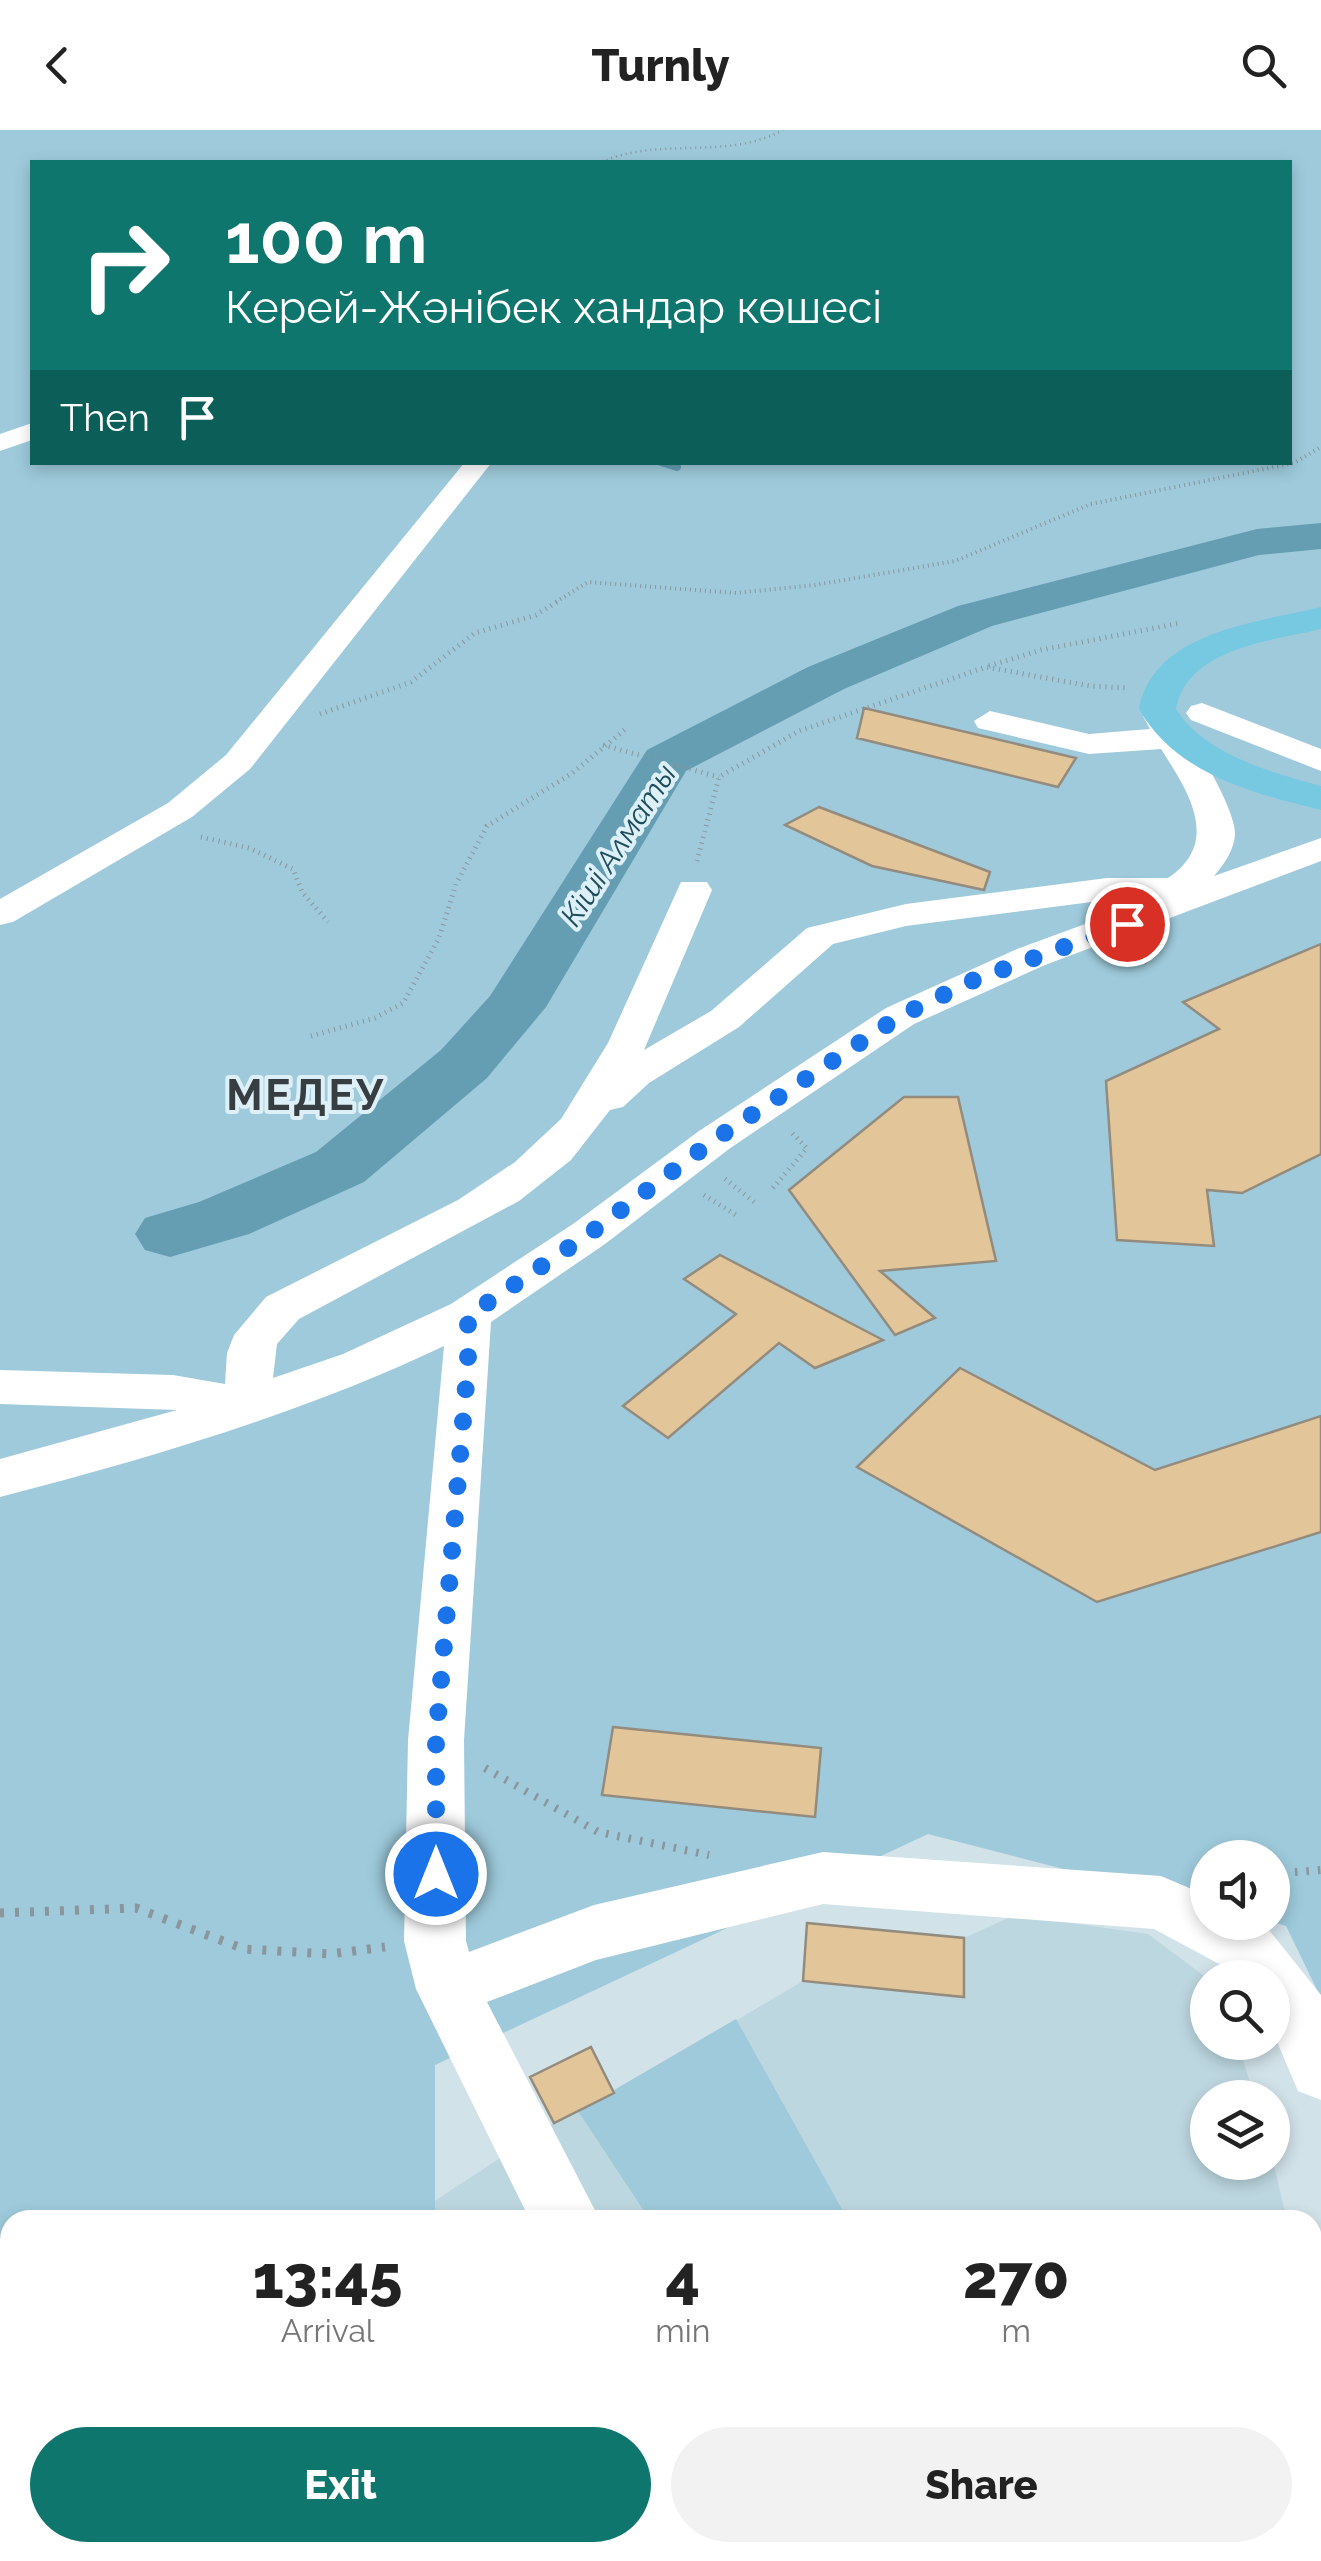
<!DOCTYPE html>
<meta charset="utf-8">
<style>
body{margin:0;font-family:Raleway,sans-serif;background:#f2f2f2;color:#222;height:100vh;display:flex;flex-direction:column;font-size:38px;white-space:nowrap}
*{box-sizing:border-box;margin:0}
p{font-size:32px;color:#767676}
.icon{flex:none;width:55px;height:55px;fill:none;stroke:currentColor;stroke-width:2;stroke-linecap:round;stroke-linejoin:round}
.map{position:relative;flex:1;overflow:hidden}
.drawer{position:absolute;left:0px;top:2080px;width:1322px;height:352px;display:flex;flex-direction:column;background:#fff;border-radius:30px 30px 0 0;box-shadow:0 5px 15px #0003}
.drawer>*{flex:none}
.guide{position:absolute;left:30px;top:30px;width:1262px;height:305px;border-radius:0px;box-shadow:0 5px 15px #0003;background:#0f766e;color:#fff;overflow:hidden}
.tools{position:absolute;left:1190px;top:1710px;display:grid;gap:20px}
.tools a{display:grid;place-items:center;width:100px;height:100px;border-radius:50%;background:#fff;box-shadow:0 5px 15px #0003;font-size:50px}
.pin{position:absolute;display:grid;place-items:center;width:85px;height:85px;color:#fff;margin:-42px;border:5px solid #fff;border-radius:50%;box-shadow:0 2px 10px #0007}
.me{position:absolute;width:110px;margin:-55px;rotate:0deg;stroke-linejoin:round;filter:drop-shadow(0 0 8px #0008)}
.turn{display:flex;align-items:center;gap:35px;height:210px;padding:0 30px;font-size:45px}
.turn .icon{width:130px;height:130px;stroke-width:2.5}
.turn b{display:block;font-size:70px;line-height:85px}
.then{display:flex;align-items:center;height:95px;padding:0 30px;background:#0003;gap:20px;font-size:38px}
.eta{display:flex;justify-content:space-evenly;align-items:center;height:170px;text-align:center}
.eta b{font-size:60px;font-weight:800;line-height:70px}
.primary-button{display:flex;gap:20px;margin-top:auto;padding:20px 30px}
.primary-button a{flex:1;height:115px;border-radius:60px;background:#0f766e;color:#fff;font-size:40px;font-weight:800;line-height:115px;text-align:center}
.primary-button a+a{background:#f2f2f2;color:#222}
header{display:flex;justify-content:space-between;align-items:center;height:130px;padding:0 30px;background:#fff;font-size:45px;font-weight:800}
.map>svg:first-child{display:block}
.built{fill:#bdd7e0}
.green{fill:#9ecadb;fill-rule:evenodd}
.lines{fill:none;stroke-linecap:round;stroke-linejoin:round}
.stream{stroke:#659eb3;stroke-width:8}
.river{fill:#659eb3;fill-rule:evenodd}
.building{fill:#e2c599;stroke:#938b7e;stroke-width:2.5}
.path-far4{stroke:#8a969c;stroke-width:2.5;stroke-dasharray:1 4;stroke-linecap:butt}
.path-far3{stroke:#8a969c;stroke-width:4;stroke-dasharray:1 4;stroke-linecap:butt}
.path-far2{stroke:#8a969c;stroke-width:5;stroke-dasharray:1 5;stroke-linecap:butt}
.path-far1{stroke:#8a969c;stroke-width:8;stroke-dasharray:2.5 9;stroke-linecap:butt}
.path{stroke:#8a969c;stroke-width:9;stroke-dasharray:4 11;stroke-linecap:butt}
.minor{fill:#fff;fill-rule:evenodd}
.major{fill:#76c9e0;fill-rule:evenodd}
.route{stroke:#1a73e8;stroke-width:18;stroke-dasharray:0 32.4}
.labels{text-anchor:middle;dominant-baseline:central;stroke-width:8;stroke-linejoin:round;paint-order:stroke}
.far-water-label{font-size:30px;font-style:italic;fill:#1d4d5d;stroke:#def0f7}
.district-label{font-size:42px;font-weight:bold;letter-spacing:2.5px;fill:#373e41;stroke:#def0f7}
</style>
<header><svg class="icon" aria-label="back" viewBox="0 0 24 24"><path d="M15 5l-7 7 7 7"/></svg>Turnly<svg class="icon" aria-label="search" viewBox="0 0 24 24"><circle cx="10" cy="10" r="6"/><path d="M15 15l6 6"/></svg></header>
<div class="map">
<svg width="1321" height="2431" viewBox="0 0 1321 2431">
<rect width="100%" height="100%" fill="#d1e2e9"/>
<path class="built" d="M1015,1785L1148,1804L1207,1848L1208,1912L1237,1913L1255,1967L1208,1968V2032H1273L1287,2090H435L427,2076L552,1994L614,1963L803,1851L963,1867L964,1808Z
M1313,2228L1321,2274V2431H570V2423L1312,2422Z"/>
<path class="green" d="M0,0H1321V1868L1286,1796L1273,1792L1272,1728H1208L1207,1776L928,1704L435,1935V2090H10V2422H570V2431H0ZM32,32H1290V332H32Z
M736,1889L848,2090H650L578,1981Z
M1313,2386L1321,2388V2431H1102L1067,2423L1312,2422Z"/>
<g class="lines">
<path class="stream" d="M661,332L677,337"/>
<path class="river" d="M1321,393V419L1259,425L992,496L844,559L686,641L546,877L487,948L364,1052L249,1104L170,1127L145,1120L135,1104L145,1088L199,1072L316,1022L441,920L490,866L647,620L808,537L958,476L1257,399Z"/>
</g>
<path class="building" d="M864,578L1076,628L1058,657L857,608Z
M819,677L990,742L984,760L872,736L785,695Z
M1321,814V1024L1242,1063L1207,1060L1214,1116L1117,1110L1106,951L1219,899L1183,872Z
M904,967H958L996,1131L880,1141L935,1188L895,1205L789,1060Z
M720,1125L883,1210L815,1238L779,1213L668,1308L623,1276L736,1184L684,1149Z
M960,1238L1155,1340L1321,1286V1402L1097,1472L857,1337Z
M613,1597L821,1618L815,1687L602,1665Z
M807,1793L964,1808V1867L803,1851Z
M591,1917L614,1963L554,1993L530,1947Z"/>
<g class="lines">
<path class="path-far4" d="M602,32C660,6 727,31 783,0"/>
<path class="path-far3" d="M556,472L588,452L736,463L815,455L955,431L1091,374L1294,333L1321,317"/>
<path class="path-far2" d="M989,536L1041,520L1181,493
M320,584L411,552L475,503L536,485L560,470
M603,615L719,647
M201,707L249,718L293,739L302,762L328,792
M697,731L719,647L799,601L986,537L1090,556L1128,558
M1136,825L1147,833
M311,906L375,888L403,873L439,808L456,754L487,696L571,644L627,598
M725,1049L754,1072
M773,1058L807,1018L791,1002
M704,1065L736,1085"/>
<path class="path-far1" d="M485,1638L598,1702L709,1725
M1272,1744L1321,1740"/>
<path class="path" d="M0,1783L136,1778L244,1819L330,1824L385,1817"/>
<path class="minor" d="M32,293V310L0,321V304Z
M465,332H492L250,639L192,687L13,792L0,795V769L168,673L226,625Z
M1202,573L1321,619V641L1191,590L1186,583L1191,576Z
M1159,576C1181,582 1236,678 1235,704C1234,721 1224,734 1214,746L1321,708V731L1045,835L914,894L729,1019L605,1114L491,1192L464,1610L466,1811L469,1822L594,1775L823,1722L1161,1746L1208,1766V1792L1265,1795L1321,1865V1970L1298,1961L1272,1900V1848H1231L1221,1835L1154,1799L823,1774L596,1830L487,1872L600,2090H530L416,1859L404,1811L408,1610L444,1216C303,1283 151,1328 0,1367V1329L177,1280L0,1274V1240L173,1245L225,1254L227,1223L234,1205L266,1167L458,1070L515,1032L561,989L608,913L681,752H707L712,760L644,920L711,881L807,798L906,774L1107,748H1168C1222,712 1188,661 1161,619L1089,624L978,598L974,591L990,581L1089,604L1150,599L1143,586ZM1107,770L1145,772L1017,819L886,878L699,1001L573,1094L451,1174L343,1224L273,1248L277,1214L299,1189L519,1071L571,1030L610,980L623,977L649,953L739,897L833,814L906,796Z
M730,2422H809L812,2431H734Z"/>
<path class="major" d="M1321,477V499C1271,511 1187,518 1176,579C1204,624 1272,643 1321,656V680C1252,663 1176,644 1139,579C1154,501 1256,493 1321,477Z"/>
</g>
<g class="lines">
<path class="route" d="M436,1744V1610L468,1232V1186L589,1104L714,1010L900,886L974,850L1127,794"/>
</g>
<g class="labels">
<g class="far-water-label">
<text transform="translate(618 715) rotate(-57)">Кіші Алматы</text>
</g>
<g class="district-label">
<text x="306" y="965">МЕДЕУ</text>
</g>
</g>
</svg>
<div class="tools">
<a><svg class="icon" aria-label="sound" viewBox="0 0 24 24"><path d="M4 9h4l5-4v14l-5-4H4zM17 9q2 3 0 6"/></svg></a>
<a><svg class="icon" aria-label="search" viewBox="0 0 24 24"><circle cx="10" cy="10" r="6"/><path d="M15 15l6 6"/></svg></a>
<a><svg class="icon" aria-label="layers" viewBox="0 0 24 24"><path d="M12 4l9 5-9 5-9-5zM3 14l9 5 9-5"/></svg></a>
</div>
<div class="pin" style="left:1127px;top:794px;background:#d93025"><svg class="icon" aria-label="arrive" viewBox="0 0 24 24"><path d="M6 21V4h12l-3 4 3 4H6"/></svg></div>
<svg class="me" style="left:436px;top:1744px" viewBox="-20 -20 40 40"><circle r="17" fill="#1a73e8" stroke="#fff" stroke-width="3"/><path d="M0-11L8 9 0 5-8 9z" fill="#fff"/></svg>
<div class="guide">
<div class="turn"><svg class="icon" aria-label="right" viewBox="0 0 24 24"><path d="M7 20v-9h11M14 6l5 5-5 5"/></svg><div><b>100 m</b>Керей-Жәнібек хандар көшесі</div></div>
<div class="then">Then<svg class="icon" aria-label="arrive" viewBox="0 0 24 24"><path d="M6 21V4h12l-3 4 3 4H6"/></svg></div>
</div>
<section class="drawer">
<div class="eta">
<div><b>13:45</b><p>Arrival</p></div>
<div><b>4</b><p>min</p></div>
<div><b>270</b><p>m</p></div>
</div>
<div class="primary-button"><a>Exit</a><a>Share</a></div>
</section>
</div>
